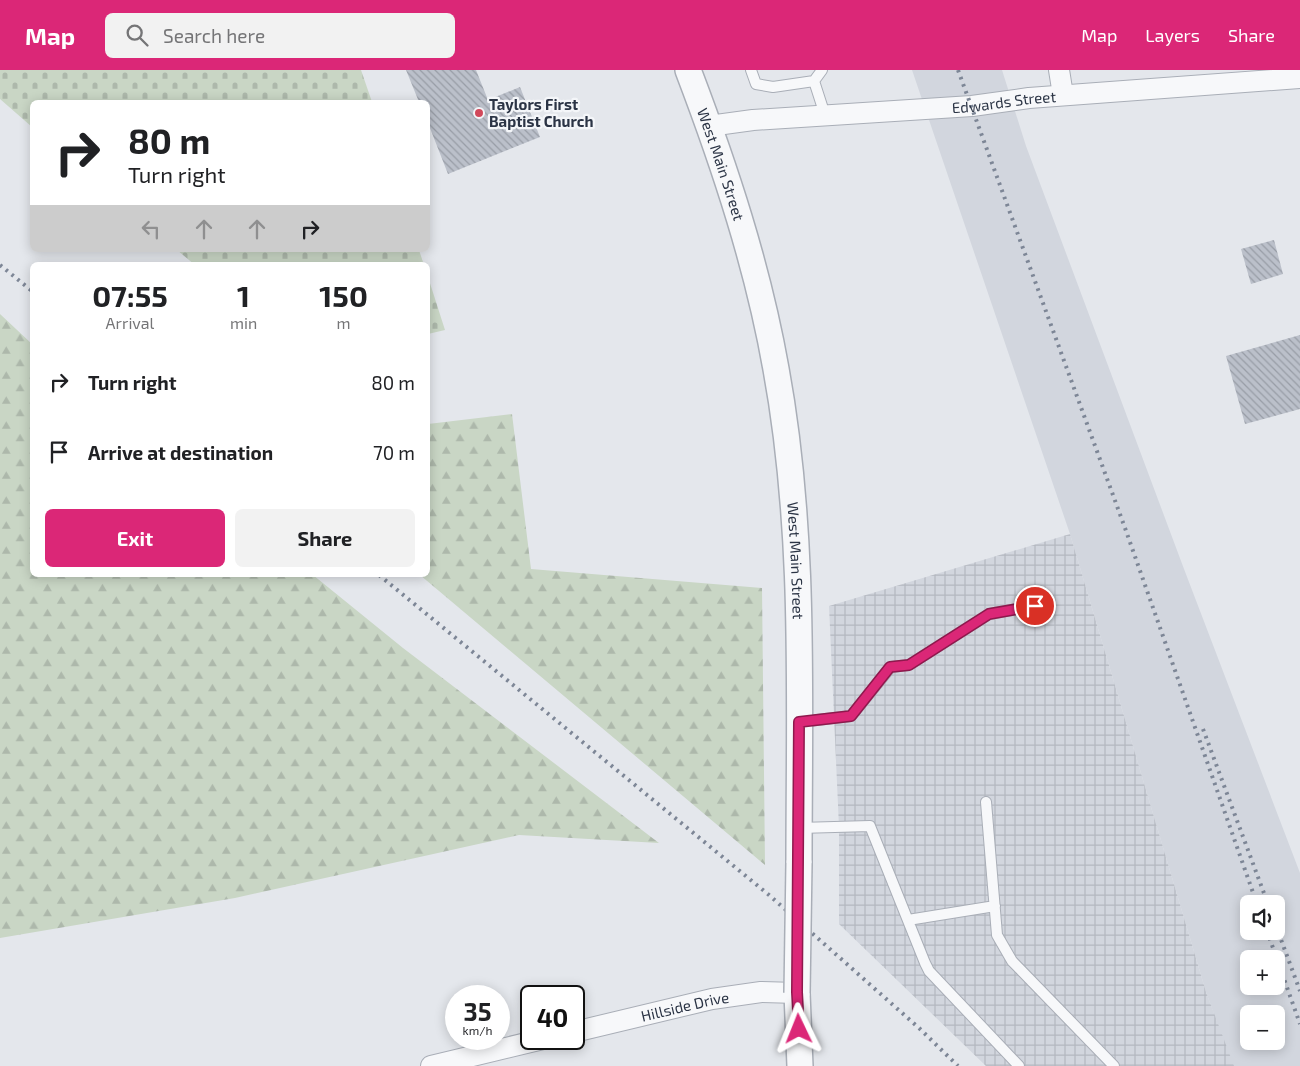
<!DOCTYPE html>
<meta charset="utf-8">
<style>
body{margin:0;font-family:"Exo 2",sans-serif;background:#f2f2f2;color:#202124;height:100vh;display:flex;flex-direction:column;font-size:19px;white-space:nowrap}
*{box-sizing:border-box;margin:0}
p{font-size:16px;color:#757577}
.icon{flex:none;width:28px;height:28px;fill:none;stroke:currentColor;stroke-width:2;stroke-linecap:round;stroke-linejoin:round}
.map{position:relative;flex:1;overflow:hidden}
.details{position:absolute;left:30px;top:192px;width:400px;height:315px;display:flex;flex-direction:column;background:#fff;border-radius:8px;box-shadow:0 2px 12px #0003}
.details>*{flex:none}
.hud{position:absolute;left:30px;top:30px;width:400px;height:152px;border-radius:8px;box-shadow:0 2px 12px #0003;background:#fff;color:#202124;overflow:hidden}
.controls{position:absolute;left:1240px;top:825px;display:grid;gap:10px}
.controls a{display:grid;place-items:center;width:45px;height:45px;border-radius:8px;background:#fff;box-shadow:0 2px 12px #0003;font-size:25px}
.speed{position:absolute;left:445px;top:915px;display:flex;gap:10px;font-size:25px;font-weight:700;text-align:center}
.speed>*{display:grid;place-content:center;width:65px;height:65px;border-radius:50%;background:#fff;box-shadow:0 2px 12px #0003;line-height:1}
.speed small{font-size:12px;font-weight:400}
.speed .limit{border:2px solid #111;border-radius:8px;background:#fff;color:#111}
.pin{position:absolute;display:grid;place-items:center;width:42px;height:42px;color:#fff;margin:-21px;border:2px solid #fff;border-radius:50%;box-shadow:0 1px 5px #0007}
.me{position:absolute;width:55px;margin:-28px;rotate:358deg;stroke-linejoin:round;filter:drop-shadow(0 0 4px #0008)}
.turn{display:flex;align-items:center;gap:18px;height:105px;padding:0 15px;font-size:22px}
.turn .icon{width:65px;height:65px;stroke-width:2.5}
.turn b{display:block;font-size:35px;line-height:42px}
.lanes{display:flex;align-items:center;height:48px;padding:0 15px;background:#0003;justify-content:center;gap:25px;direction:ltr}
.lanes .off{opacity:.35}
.eta{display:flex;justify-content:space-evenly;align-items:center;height:85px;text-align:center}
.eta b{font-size:30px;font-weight:700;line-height:35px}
.primary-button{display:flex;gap:10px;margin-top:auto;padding:10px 15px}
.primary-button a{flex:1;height:58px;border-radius:8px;background:#db2777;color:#fff;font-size:20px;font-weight:700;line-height:58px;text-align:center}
.primary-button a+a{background:#f2f2f2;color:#202124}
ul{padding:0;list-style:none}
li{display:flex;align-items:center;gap:15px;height:70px;padding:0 15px}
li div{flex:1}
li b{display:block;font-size:19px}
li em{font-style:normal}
header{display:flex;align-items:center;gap:30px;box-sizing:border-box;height:70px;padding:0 25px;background:#db2777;color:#fff}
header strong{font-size:24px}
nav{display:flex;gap:28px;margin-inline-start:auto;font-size:18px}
.search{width:350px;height:45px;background:#f2f2f2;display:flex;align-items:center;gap:12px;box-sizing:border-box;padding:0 18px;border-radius:8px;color:#757577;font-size:19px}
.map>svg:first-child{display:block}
.built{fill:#d2d6de;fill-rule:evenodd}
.industrial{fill:url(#industrial-grid)}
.forest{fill:url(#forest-firs)}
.cemetery{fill:url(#cemetery-stones)}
.building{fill:url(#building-back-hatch)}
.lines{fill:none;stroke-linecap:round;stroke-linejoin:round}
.service-casing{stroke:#a9aeb7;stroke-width:12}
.minor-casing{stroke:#a9aeb7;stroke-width:22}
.tertiary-casing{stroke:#a9aeb7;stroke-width:28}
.service{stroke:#f7f8fa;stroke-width:10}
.minor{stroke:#f7f8fa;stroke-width:20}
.tertiary{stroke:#f7f8fa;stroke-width:25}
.rail{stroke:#7d8696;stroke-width:4;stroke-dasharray:2.5 5;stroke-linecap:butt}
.tertiary-bridge-casing{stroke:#a9aeb7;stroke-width:28;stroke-linecap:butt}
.tertiary-bridge{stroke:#f7f8fa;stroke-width:25}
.route-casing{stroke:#8e194d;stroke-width:12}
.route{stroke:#db2777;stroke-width:9}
.poi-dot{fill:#d1495b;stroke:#f4f6f9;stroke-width:2}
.labels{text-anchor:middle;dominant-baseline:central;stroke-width:4.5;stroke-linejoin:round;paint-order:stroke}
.street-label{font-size:15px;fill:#2b3445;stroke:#f4f6f9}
.poi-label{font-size:15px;font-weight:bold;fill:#2b3445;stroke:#f4f6f9;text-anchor:start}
</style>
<header>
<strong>Map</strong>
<div class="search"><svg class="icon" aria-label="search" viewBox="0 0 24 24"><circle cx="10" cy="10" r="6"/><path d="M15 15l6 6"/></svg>Search here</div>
<nav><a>Map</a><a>Layers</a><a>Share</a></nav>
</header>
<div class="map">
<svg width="1300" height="996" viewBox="0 0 1300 996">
<defs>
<pattern id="industrial-grid" width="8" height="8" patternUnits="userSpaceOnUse" patternTransform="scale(1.25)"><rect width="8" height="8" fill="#d2d6de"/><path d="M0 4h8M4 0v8" fill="none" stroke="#b4b8c0"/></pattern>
<pattern id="forest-firs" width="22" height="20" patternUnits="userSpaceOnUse" patternTransform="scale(1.25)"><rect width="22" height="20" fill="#c9d6c5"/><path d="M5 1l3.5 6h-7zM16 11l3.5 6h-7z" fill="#adb8ab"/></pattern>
<pattern id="cemetery-stones" width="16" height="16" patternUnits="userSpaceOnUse" patternTransform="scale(1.25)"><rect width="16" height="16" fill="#c9d6c5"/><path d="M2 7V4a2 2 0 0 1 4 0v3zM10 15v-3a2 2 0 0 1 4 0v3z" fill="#adb8ab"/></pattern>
<pattern id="building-back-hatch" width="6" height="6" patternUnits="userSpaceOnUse" patternTransform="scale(1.25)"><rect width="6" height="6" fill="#bbc0ca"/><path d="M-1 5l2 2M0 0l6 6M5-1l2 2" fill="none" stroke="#989da6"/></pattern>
</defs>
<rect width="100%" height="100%" fill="#e4e7ec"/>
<path class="built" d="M912,0H1002L1026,76L1184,499L1300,803V996H1233L1206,922L1070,464ZM1249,834H1276V861H1249ZM1249,889H1276V916H1249ZM1249,944H1276V971H1249Z"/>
<path class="industrial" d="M1070,464L1206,922L1234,996H986L839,854V757L829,536Z"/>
<path class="forest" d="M0,244L32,274V505H313L403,578L659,773L519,765L235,828L0,868Z
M512,344L531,499L762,518L765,795L420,505H428V354Z"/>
<path class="cemetery" d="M0,0H361L372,32H32V57L0,29Z
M177,180H419L424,195H195Z
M428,207L445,260L428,264Z"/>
<path class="building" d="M406,0H476L488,30L520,17L540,67L448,104L428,53V32H419Z
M1274,170L1283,204L1251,214L1241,179Z
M1300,265V339L1245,354L1226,286Z"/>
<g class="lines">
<g class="service-casing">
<path id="service" d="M751,0L756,14L773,17L814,11L822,0
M814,11L825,45
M800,652L851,646L891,597L909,595L989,544L1035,536
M986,732L997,865L1012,891L1114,996
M799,758L870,756L925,893L929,901L1019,996
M908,850L995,836"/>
</g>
<g class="minor-casing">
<g id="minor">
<path d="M1059,0L1063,25"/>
<path id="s1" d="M709,56L753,50L972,36L1029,28L1300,8"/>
<path id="s2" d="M574,962L712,929L761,922L797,923"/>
<path d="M431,996L543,969"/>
</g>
</g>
<g class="tertiary-casing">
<g id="tertiary">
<path id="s3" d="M688,0C725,97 758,197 776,299C806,462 799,628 799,793"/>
<path d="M797,923L800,996"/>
</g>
</g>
<use href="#service" class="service"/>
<use href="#minor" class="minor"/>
<use href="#tertiary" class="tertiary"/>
<path class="rail" d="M958,0L1125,458L1257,834
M0,195L32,221
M379,505L769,825L919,958L958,996
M1203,659L1268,834
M1276,856L1300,921
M1267,861L1300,954"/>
<g class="tertiary-bridge-casing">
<path id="tertiary-bridge" d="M797,923L799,793"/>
</g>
<use href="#tertiary-bridge" class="tertiary-bridge"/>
</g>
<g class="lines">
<g class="route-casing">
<path id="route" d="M799,959L797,922L799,652L851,646L890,597L909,595L989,544L1035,536"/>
</g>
<use href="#route" class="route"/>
</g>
<circle class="poi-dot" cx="479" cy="43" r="5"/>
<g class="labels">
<g class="street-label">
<text stroke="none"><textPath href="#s1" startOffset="296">Edwards Street</textPath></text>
<text stroke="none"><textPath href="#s3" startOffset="100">West Main Street</textPath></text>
<text stroke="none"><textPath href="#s3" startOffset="505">West Main Street</textPath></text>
<text stroke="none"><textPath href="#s2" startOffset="114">Hillside Drive</textPath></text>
</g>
<g class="poi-label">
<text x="489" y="34">Taylors First<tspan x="489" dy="17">Baptist Church</tspan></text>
</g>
</g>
</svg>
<div class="controls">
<a><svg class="icon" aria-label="sound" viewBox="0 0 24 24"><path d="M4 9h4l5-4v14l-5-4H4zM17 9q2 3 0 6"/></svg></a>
<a>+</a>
<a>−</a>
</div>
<div class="speed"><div>35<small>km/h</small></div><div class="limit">40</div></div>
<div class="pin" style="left:1035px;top:536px;background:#d93025"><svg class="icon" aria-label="arrive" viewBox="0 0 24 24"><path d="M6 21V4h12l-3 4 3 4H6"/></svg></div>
<svg class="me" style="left:799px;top:959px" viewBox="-20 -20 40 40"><path d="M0-17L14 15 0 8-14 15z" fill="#db2777" stroke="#fff" stroke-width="4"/></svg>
<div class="hud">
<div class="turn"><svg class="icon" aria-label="right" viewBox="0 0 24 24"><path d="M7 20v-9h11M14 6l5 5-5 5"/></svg><div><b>80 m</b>Turn right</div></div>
<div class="lanes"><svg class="icon off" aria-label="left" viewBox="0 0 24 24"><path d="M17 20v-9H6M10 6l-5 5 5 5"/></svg><svg class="icon off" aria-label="ahead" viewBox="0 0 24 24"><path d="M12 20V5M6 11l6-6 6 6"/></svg><svg class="icon off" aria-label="ahead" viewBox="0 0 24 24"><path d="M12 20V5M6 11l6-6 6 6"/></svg><svg class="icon" aria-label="right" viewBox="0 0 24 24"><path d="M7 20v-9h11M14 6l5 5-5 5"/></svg></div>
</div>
<section class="details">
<div class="eta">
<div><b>07:55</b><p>Arrival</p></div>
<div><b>1</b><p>min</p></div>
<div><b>150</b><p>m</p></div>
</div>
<ul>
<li><svg class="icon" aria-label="right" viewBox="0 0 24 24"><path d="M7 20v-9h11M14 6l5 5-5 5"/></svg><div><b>Turn right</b></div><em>80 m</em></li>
<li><svg class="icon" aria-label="arrive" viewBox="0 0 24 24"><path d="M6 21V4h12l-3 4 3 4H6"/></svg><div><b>Arrive at destination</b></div><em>70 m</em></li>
</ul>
<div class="primary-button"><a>Exit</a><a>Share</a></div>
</section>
</div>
